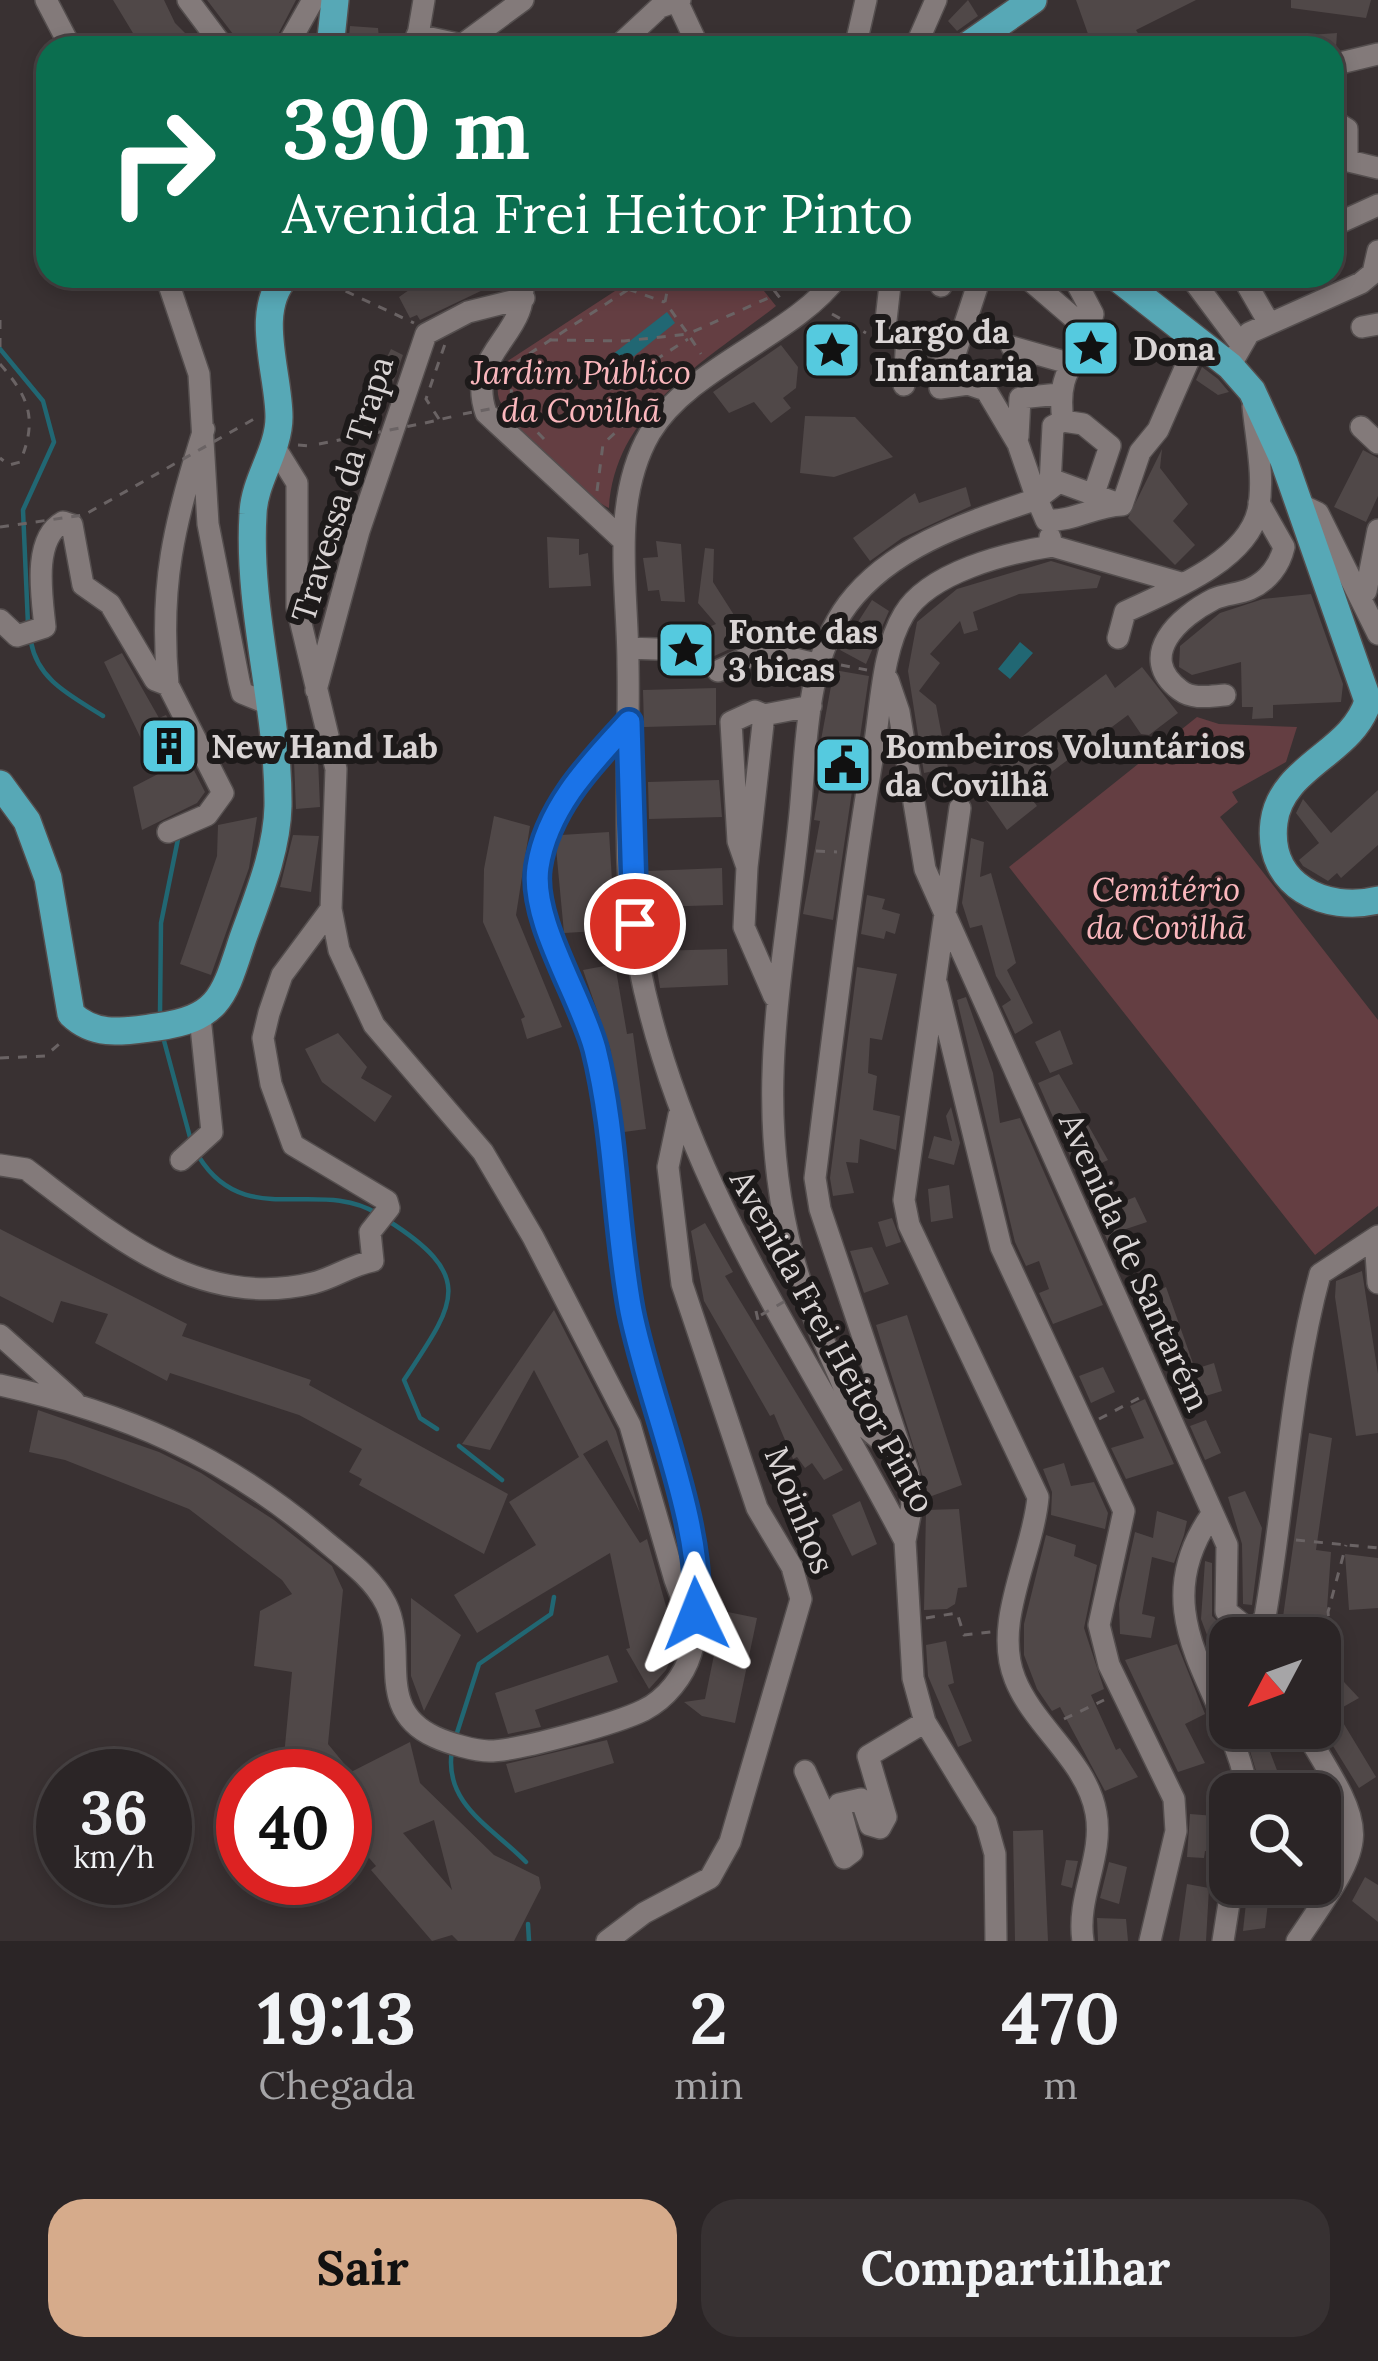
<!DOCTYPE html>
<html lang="pt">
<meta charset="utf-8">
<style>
body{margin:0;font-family:Lora,serif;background:#373132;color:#f1f3f6;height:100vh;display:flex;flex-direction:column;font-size:45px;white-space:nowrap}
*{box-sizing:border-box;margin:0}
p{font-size:39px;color:#a6a5a7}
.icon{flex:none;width:66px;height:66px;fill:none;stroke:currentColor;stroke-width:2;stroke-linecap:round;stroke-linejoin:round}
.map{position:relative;height:1941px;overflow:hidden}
.panel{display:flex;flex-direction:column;background:#2b2526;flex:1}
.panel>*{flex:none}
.banner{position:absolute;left:36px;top:36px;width:1308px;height:252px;border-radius:36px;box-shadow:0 6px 18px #0003,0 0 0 3px #474243;background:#0b6e4f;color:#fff;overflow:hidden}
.needle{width:78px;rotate:229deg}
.tools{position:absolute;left:1209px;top:1617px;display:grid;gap:24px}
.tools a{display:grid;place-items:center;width:132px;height:132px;border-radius:24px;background:#2b2526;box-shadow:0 6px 18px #0003,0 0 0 3px #474243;font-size:60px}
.speed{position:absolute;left:36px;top:1749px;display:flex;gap:24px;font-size:60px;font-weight:700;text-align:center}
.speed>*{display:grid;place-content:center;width:156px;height:156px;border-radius:50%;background:#2b2526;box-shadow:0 6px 18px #0003,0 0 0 3px #474243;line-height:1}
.speed small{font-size:30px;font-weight:400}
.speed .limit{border:18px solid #d22;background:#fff;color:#111}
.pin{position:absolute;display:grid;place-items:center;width:102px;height:102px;color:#fff;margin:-51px;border:6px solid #fff;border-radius:50%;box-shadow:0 3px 12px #0007}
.me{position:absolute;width:132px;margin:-66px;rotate:358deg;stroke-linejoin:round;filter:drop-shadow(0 0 9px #0008)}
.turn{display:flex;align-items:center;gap:42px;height:252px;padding:0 48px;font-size:54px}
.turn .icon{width:156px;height:156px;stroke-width:2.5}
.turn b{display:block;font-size:84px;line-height:102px}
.eta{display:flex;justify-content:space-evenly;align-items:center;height:204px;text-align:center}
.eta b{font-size:72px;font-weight:700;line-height:84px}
.button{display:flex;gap:24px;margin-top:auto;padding:24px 48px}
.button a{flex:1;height:138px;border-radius:36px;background:#d6ab8b;color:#111;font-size:48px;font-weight:700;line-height:138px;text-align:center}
.button a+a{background:#373132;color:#f1f3f6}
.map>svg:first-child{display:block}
.green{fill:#643e42}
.water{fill:#216773}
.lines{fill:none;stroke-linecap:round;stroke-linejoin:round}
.stream{stroke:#216773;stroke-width:4.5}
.building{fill:#504848;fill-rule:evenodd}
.minor-casing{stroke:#544e4e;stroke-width:24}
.major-casing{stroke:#544e4e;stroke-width:30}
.path{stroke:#6a6364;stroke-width:3;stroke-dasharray:9 9;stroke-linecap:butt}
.minor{stroke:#837a7a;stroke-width:21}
.major{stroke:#57a8b6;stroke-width:27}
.path-bridge{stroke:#6a6364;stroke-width:3;stroke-dasharray:9 9;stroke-linecap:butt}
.route-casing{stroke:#114b97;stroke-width:30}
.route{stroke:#1a73e8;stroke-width:21}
.labels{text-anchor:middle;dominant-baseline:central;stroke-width:12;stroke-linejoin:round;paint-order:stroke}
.poi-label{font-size:33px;font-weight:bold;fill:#dad5d5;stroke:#1d1a1a;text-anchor:start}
.park-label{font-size:33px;font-style:italic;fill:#fbb7bd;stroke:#1d1a1a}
.street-label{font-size:33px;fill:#dad5d5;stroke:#1d1a1a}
</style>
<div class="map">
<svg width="1378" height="1941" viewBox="0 0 1378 1941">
<rect width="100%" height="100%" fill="#393132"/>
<path class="green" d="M638,276H752L776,306C706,361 615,410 609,508C585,496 509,424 499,399C495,386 501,374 506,362Z
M1197,717L1219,724L1297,727L1286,762L1232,792L1238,802L1220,817L1378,1020V1206L1315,1255L1009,867Z"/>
<path class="water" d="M667,312L675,323L608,377L599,365Z
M1020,642L1033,653L1010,679L998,669Z"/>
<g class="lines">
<path class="stream" d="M0,349L43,401L54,442L23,510L28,625
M31,642C38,681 72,696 103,716
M160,1013L161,923L179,834
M163,1037L191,1141
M199,1157C245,1231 319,1177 378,1214
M387,1220C477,1277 455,1303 404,1380L420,1418L437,1429
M459,1446L502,1480
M455,1739L479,1664L551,1614L554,1597
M452,1750C443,1804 492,1827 526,1862
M528,1924L529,1941"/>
</g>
<path class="building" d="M113,0H164L175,23L200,48H142Z
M207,0H296L271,48H249L236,38Z
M968,0L978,16L957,31L948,21Z
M1076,0H1196L1136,30L1147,48H1093Z
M1291,0H1371L1366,18L1291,8Z
M350,26L378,28L380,48H348Z
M1337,33L1336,48H1297L1296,36Z
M429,276H506V279L420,320L417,315L410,318L399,297Z
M781,345L798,367L796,388L783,398L791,408L771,423L754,402L729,413L713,392Z
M391,349L403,355L391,389L375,382Z
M1202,367L1218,379L1229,392L1218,395L1196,380Z
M805,416L855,417L893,457L834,477L800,473Z
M1162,449L1160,468L1188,504L1173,521L1195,545L1175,565L1128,518Z
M1363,450L1378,458V496L1366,522L1334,507Z
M966,487L971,506L902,538L870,561L853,538L915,493L919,503Z
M547,537L579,539V555L588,553L591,586L549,588Z
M656,541L681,544L685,602L661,601L659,590L648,591L643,558L658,557Z
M705,548L714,549L713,582L741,626L784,629L782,641L756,637L710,658L704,629L716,624L698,603Z
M1051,561L1101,576L1097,588L1019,594L973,612L978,630L964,634L960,621L930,654L940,663L919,691L936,705L948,768L924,773L908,671L917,622L957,589Z
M1311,594L1343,684L1341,702L1273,705V718L1252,719L1253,707H1242L1241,662L1192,675L1179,667L1180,646L1220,613L1263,599Z
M872,600L889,611L866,664L840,650Z
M122,653L159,718L166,715L205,792L197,803L142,830L133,787L158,774L104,662Z
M1142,667L1178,713L1149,735L1141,734L1128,715L1026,791L1037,806L1007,830L980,791L1005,772L995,757L1106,674L1115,688Z
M834,670L869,676L833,920L803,914L820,821L814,820L827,741L821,740Z
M716,688V725L644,727L643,690Z
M318,759L320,807L296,809L294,761Z
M719,780L722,817L649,819L648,782Z
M1378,790V845L1341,878L1337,873L1328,881L1303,866L1299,860L1319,843L1296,813L1303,799L1331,833Z
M494,816L530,826L516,915L562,1027L527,1039L521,1019L525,1017L483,922L484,869Z
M257,817L249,868L211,975L180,964L217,856L218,825Z
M609,832L615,930L564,933L556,848L561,835Z
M293,835L319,836L311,892L280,887Z
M971,838L984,842L980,877L991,873L1016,963L1007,970L1033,1023L1015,1034L1002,1006L1011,1000L996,976L982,925L970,928L962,903Z
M722,868L723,905L650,907L648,871Z
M867,895L885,899L882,909L900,914L895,934L886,931L884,939L861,934Z
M727,949L728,985L660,988L654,951Z
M615,964L627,1034L633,1033L646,1129L624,1132L610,1048L583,970Z
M857,967L897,974L882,1040L870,1038L868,1073L877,1076L873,1110L900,1116L896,1150L860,1139L858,1163L846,1162L854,1193L833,1196L830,1178Z
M966,997L993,1073L1000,1123L1020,1118L1103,1305L1053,1324L1039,1293L1049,1289L1039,1261L1026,1266L1015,1242L957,1000Z
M1060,1030L1073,1064L1050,1073L1035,1042Z
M338,1033L367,1067L361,1078L392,1096L375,1122L322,1082L305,1049Z
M1059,1074L1108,1160L1078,1174L1038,1083Z
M951,1107L960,1143L954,1165L928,1158L934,1136L952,1141L946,1116Z
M949,1185L953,1218L931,1222L928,1189Z
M1109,1189L1115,1205L1135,1197L1147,1222L1123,1230L1130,1243L1113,1253L1089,1199Z
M892,1218L901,1242L886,1247L878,1222Z
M705,1223L733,1272L725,1276L843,1470L824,1480L812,1463L805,1468L797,1457L793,1459L774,1414L770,1416L704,1301L691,1231Z
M0,1229L187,1324L182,1336L311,1380L309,1385L508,1494L484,1554L359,1485L362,1479L349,1472L362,1449L299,1415L170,1373L167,1381L95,1343L108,1314L61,1301L53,1323L0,1296Z
M872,1247L889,1284L864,1293L850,1251Z
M1362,1271L1378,1374V1433L1356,1436L1335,1297L1336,1281Z
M1166,1287L1195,1369L1214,1363L1222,1391L1186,1402L1162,1352L1169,1349L1139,1307L1142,1297Z
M554,1310L616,1431L640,1513L607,1440L583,1454L640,1543L647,1539L677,1645L666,1670L649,1689L626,1649L630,1648L610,1553L477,1633L454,1595L536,1545L509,1502L579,1457L534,1370L490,1450L462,1444Z
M907,1315L962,1485L929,1497L876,1325Z
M1103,1367L1115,1392L1091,1403L1079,1376Z
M1145,1399L1174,1464L1126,1479L1111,1448L1144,1438L1130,1406Z
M38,1410L159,1452L201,1473L274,1520L332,1566L343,1590L328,1744L351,1772L410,1742L420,1783L494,1855L539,1877L541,1888L514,1941H458L452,1935L432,1941L371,1870L376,1866L345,1830V1776H299L284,1756L292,1672L254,1666L260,1611L292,1594L282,1580L189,1509L65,1460L29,1452ZM434,1820L452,1890L403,1833Z
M1206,1420L1221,1453L1205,1460L1190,1426Z
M1309,1433L1332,1438L1316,1550L1331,1552L1325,1638H1280Z
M1064,1463L1071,1486L1094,1482L1108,1513L1105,1529L1051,1515L1052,1492L1043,1469Z
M1245,1491L1262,1528L1252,1605L1243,1604L1242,1544L1228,1497Z
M860,1501L877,1544L852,1556L832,1515Z
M959,1509L967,1587L958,1588L955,1604L947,1609L924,1610L926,1510Z
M1157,1511L1187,1521L1184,1535L1174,1563L1152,1557L1142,1614L1155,1617L1151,1638L1120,1634L1119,1604L1135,1532L1153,1538Z
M1046,1535L1076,1545L1074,1556L1097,1565L1084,1628L1104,1689L1091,1695L1116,1750L1120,1748L1138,1777L1105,1791L1060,1707L1052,1711L1037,1689L1024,1655V1624Z
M1345,1554L1378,1558V1608L1349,1610Z
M1205,1561L1212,1563V1616L1230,1634V1697L1201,1619Z
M411,1598L461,1635L424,1711L411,1676Z
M723,1611L757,1618L735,1723L702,1716L684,1702L705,1699Z
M946,1641L954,1683L948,1685L972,1741L958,1747L928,1676L926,1645Z
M1177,1644L1205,1714L1185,1724L1205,1763L1178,1772L1125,1660Z
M608,1655L618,1682L535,1710L541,1727L508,1734L495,1693Z
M1320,1669L1333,1688L1344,1682L1359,1698L1336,1711L1376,1777L1359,1788L1320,1725Z
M1243,1728H1261L1286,1794H1263Z
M607,1740L614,1763L515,1793L506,1764Z
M1318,1782L1330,1807L1322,1811L1320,1794H1294Z
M1190,1814L1215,1816L1213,1852L1205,1851L1204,1858L1187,1857Z
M1043,1830L1048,1941H1015L1013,1831Z
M1066,1860L1078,1861L1072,1888L1061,1885Z
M1109,1862L1127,1867L1119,1904L1100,1898Z
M1365,1877L1378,1885V1922L1352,1901Z
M1187,1884L1209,1888L1206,1941H1179Z
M1248,1884H1296L1292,1902L1269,1894L1265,1928L1243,1931Z
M1097,1918L1126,1919L1128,1941H1098Z"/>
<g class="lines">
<g class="minor-casing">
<path id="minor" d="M46,0L71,48
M188,0L224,48
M677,1L699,48
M417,35L462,45L523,0
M416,47L424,0
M286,48L313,0
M616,48L660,7L680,0
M855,48L866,0
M915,48L936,0
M1332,65L1378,54
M1332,120L1347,129V161
M1332,157L1378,168
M1332,226L1378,205
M166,276L199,374L208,524L239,681L242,693L269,704
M521,276C535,335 464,349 486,413L624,541
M838,276C794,336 689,367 650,433C610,502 628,589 628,665C630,762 620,869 639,965C682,1183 805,1348 905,1541
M891,276L885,329L955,355
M1025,276L1089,331
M1073,276L1093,314C1083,364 1055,363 1063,421L1083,424L1110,446L1094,493
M1190,276L1240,343
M1242,276L1269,323
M941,286L942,276
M1362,327L1378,324
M1012,347L1072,364
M951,366L977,287
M1230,366L1249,333L1361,283L1373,273L1378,251
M904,385L907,337
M1361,427L1378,443
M1018,437L1020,398L1059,394
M274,446L297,483V607L336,769L331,909L339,950L374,1025L483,1152L533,1237L630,1425L675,1580L683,1602L696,1614
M1059,482L1122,505C1094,506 1073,522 1046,520L1037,499Z
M1050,485L1053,426L1063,421
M1299,504L1318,513L1378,634
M1122,505L1140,452L1158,430L1197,341
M1050,537L1052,546L1181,583
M1360,597L1366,591L1378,530
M0,620L17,636L45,627C42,597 32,539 63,522L72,525L83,585L110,604L155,680L168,685C159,583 174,525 204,429
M1118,638L1125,612C1167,592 1246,562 1258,511C1265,478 1256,439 1253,406
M628,648L683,650
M718,671L761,651L820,665
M888,680L899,712L925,869L1227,1545L1226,1611L1247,1628H1258
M316,690L359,531L426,334L468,312L524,298
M1225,695C1210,696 1193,700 1180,690C1135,656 1180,616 1214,599C1225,594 1239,594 1250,589C1268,581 1280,565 1284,547L1259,503
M960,808L904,1200L909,1225L1038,1497C1033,1555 992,1622 1015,1679C1034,1727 1087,1761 1096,1813C1104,1856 1076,1897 1083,1941
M168,832L207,815L223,793L168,685
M747,867L764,715
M937,985L1001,1247L1124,1511L1099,1625L1109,1665L1174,1799L1176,1831L1150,1941
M774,996L744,927L747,867L738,841L731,722L755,711L764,715L811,706
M181,1160L212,1132L200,1017
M0,1165L26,1169C112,1234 198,1311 313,1283C334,1278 351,1265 373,1261L370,1232L389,1208L387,1201L293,1145L271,1084L263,1038L269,1013L282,975L331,909
M1375,1238L1378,1283
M0,1335L74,1401
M0,1385C125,1413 221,1454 320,1537C343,1557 372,1576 386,1604C409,1650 373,1709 435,1737C448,1743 475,1751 489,1751C518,1751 618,1723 644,1710C666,1699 684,1676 691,1653C719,1562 650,1407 632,1312C615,1226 615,1136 595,1051C581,992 535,933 537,872C539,813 592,762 629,722
M904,1460L865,1427L853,1409C833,1359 807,1310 793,1257C752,1101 783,977 799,823C807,752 803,664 848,604C893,545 969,522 1037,499L1018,444L986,390L968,384L940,388
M1212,1514C1138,1619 1231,1691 1248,1794
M1261,1638L1258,1628L1265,1617C1285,1503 1290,1384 1320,1274L1378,1236
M805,1771L844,1858L852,1852L839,1804L861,1799L870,1825L880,1828L886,1817L868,1756L925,1722
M607,1941L644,1913L710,1878L730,1842L801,1599L792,1567L757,1508L682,1284L668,1167L679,1115
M996,1941L995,1854L986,1822L925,1722L913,1678L905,1541L912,1505L908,1471L820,1209L815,1178C833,1034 850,891 874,748C881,707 882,650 904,614C929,572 1007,553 1052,546
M1223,1941L1232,1884
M1297,1941C1370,1834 1370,1838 1303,1728"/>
</g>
<g class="major-casing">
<path id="major" d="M330,48L335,0
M964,48L1033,0
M1115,276L1230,366L1252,391L1284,461L1368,701C1353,753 1281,766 1274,822C1266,886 1326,913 1378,900
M0,784L27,821L48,878L71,1014C96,1038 125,1031 157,1027C221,1018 224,995 243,938C258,896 277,851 278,806C279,708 247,612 253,514C254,480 279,451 279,417C279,373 253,311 286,276"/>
</g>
<path class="path" d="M313,276L414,323
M670,276L665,302L688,334L777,294
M763,276L784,303
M628,289L664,302
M832,314L866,333
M0,320V347
M549,340L624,341L688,334L701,354
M0,364C29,397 38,419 20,462L9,465L0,458
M627,417L607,391L688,339
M439,419L426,399L445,344
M425,423L455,416
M544,439L511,405L512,365L649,276
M298,445L311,446
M597,491L603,444L645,405
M841,665L867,670
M816,851L837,852
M0,1058L45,1056L64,1040
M756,1311L758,1320
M1099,1419L1139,1398
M1296,1540L1378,1548
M926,1618L957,1613L964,1635L991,1632
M1331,1652L1328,1612L1346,1545
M1064,1719L1104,1700"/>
<use href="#minor" class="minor"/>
<use href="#major" class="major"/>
<path class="path-bridge" d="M463,414L511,405
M319,444L425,423
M0,527L84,515L254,419
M761,1315L794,1296"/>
</g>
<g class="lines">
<g class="route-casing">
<path id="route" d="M635,924L629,722C590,764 547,808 538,867C530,920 581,996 595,1049C616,1133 615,1225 631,1311C649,1402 705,1526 696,1614"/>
</g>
<use href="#route" class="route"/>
</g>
<defs>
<g id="sight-square" transform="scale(3)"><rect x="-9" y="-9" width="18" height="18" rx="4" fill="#55cadf" stroke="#1d1a1a"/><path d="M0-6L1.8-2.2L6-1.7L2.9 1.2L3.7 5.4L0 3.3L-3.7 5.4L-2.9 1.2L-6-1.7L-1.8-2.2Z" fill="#111"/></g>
<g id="building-square" transform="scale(3)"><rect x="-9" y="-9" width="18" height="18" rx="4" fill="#55cadf" stroke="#1d1a1a"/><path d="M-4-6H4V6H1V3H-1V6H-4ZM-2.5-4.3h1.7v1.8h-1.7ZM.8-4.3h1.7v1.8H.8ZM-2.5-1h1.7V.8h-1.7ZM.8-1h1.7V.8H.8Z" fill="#111"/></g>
<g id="civic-square" transform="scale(3)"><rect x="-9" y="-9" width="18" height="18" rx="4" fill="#55cadf" stroke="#1d1a1a"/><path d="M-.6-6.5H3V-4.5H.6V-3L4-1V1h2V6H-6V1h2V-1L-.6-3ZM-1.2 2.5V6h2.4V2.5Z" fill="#111"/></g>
</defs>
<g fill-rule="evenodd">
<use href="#sight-square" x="1091" y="348"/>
<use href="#sight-square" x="832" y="350"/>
<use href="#sight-square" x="686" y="650"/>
<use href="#building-square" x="169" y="746"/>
<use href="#civic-square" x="843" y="765"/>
</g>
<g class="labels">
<g class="poi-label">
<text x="874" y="331">Largo da<tspan x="874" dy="38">Infantaria</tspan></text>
<text x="1133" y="348">Dona</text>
<text x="728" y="631">Fonte das<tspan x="728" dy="38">3 bicas</tspan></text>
<text x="211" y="746">New Hand Lab</text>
<text x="885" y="746">Bombeiros Voluntários<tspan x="885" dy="38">da Covilhã</tspan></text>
</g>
<g class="park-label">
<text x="581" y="372">Jardim Público<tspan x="581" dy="38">da Covilhã</tspan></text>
<text x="1166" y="889">Cemitério<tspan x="1166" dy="38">da Covilhã</tspan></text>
</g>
<g class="street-label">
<text transform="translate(342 489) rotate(-73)">Travessa da Trapa</text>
<text transform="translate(1135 1262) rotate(66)">Avenida de Santarém</text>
<text transform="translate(833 1341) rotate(61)">Avenida Frei Heitor Pinto</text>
<text transform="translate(800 1510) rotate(68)">Moinhos</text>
</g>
</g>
</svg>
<div class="tools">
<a><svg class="needle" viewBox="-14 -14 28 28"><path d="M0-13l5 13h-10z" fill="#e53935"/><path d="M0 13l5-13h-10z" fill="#a6a5a7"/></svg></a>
<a><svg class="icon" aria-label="search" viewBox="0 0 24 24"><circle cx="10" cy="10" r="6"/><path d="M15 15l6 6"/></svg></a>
</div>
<div class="speed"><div>36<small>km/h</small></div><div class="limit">40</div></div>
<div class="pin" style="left:635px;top:924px;background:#d93025"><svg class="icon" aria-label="arrive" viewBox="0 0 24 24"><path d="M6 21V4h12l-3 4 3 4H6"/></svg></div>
<svg class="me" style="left:696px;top:1614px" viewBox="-20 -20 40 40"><path d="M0-17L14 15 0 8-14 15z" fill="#1a73e8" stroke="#fff" stroke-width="4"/></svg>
<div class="banner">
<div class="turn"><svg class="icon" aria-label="right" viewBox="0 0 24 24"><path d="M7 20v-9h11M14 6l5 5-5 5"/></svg><div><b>390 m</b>Avenida Frei Heitor Pinto</div></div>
</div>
</div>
<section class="panel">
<div class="eta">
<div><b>19:13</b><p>Chegada</p></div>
<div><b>2</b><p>min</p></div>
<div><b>470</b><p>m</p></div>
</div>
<div class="button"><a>Sair</a><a>Compartilhar</a></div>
</section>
